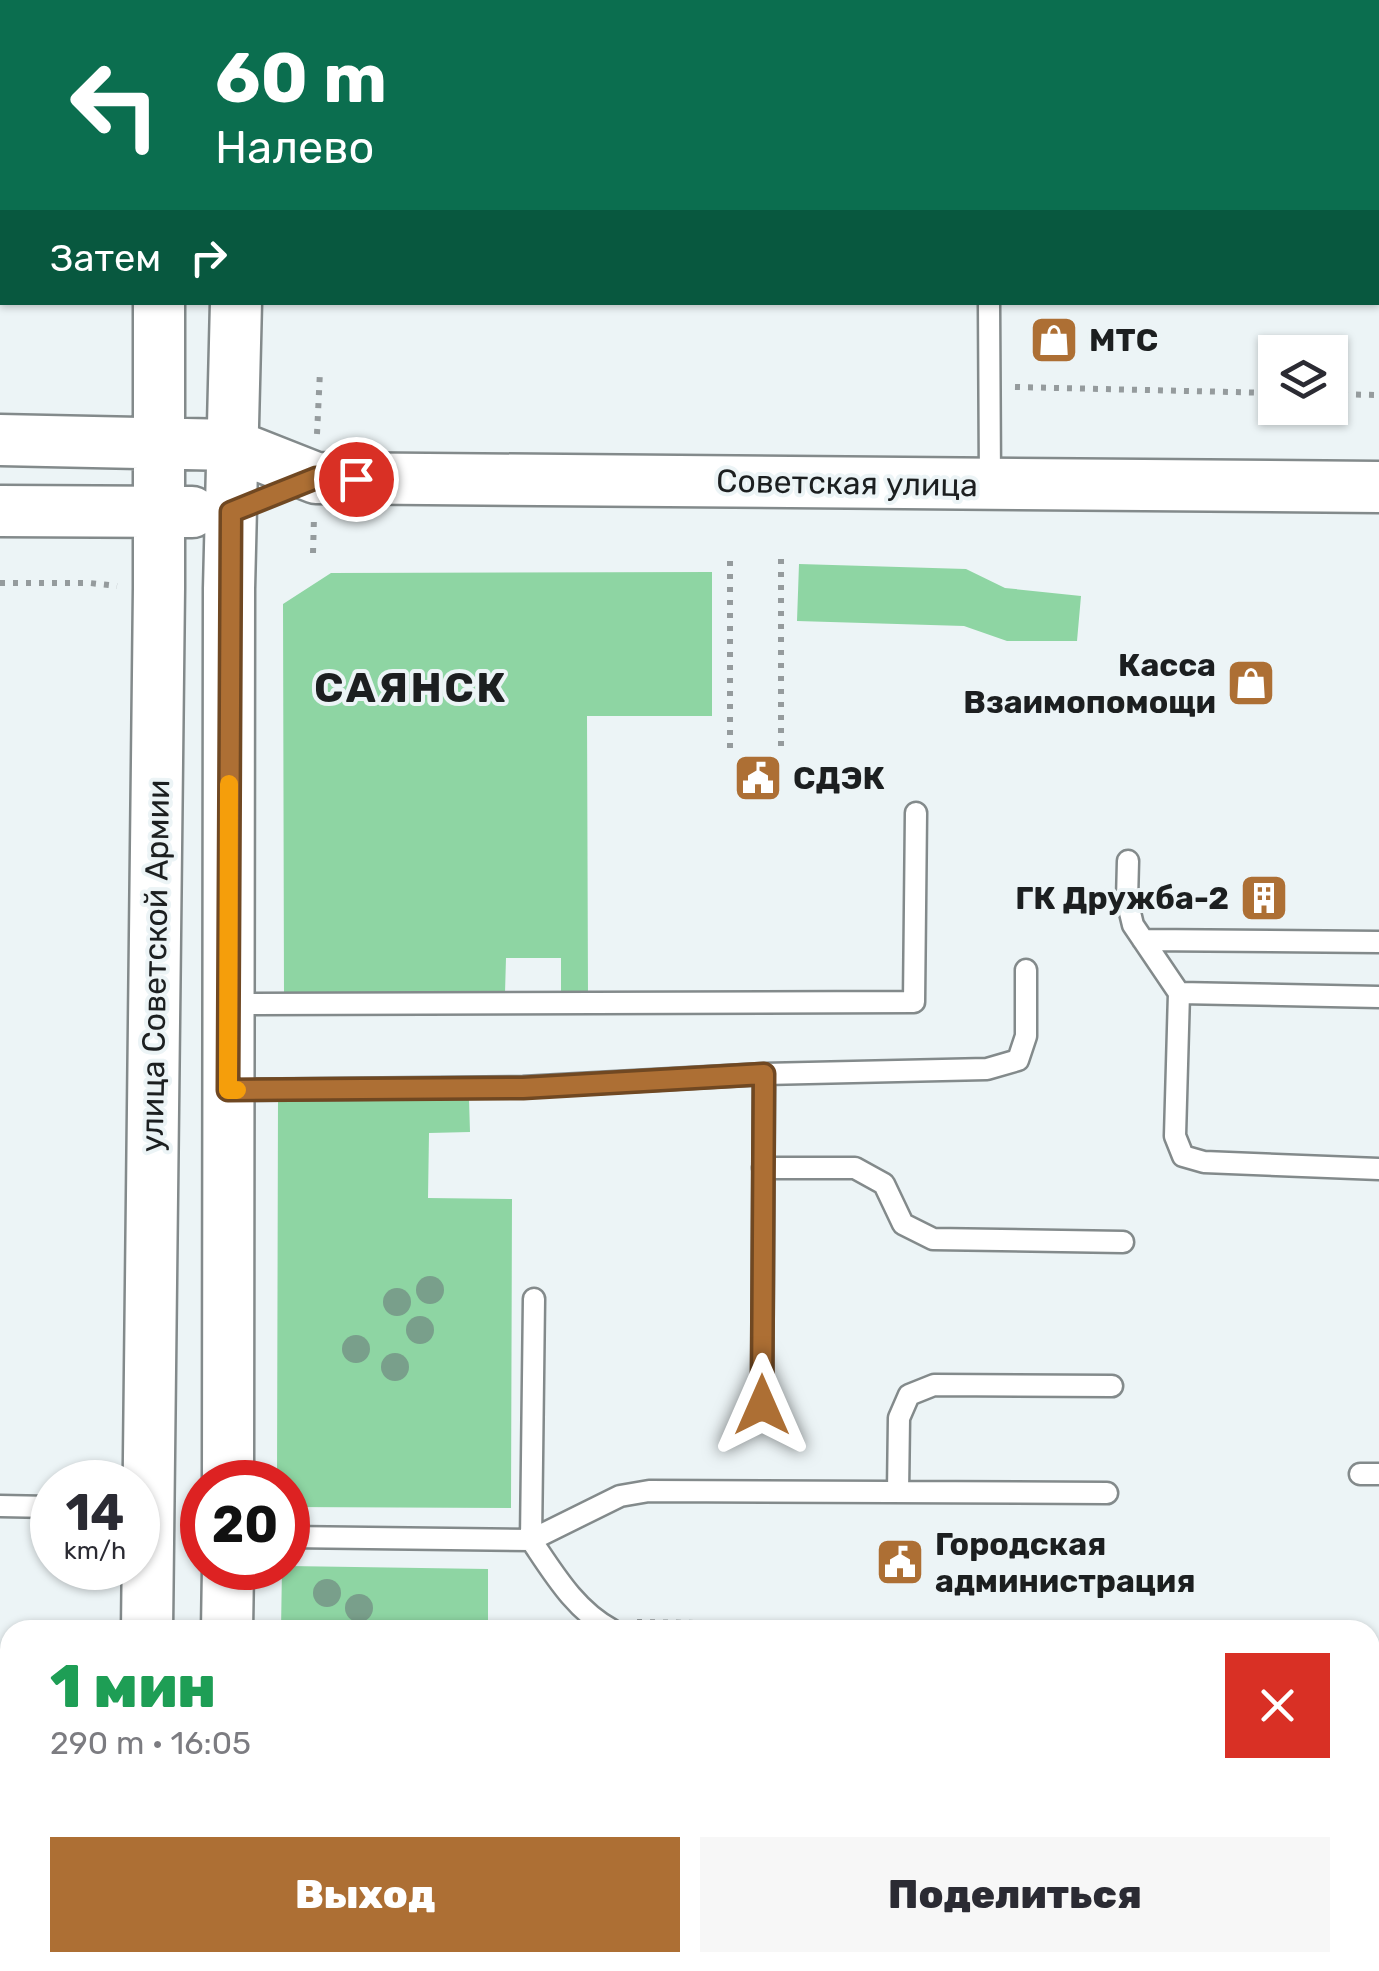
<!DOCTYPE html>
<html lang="ru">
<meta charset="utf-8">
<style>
body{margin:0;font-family:Rubik,sans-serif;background:#f7f7f7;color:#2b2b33;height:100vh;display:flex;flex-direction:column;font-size:38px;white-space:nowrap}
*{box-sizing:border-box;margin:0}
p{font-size:32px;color:#7c7c81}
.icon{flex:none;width:55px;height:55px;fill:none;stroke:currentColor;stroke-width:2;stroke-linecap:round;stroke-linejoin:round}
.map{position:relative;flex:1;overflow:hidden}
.drawer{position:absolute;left:0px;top:1620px;width:1380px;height:352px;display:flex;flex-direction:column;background:#fff;border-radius:30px 30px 0 0;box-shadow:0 2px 8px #0004}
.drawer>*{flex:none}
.top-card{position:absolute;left:0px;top:0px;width:1380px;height:305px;box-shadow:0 2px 8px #0004;background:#0b6e4f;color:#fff;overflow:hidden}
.buttons{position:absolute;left:1258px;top:335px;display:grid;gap:20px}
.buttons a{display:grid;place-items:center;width:90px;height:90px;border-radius:0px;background:#fff;box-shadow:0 2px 8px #0004;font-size:50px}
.speed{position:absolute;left:30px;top:1460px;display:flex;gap:20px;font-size:50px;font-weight:700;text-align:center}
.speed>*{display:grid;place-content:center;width:130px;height:130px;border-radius:50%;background:#fff;box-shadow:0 2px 8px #0004;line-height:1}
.speed small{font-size:25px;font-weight:400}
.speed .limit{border:15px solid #d22;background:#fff;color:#111}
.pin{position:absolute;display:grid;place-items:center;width:85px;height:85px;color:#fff;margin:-42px;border:5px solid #fff;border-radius:50%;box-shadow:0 2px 10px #0007}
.me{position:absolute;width:110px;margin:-55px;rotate:0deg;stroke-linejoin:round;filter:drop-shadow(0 0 8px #0008)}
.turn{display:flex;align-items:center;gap:35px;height:210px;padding:0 50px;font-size:45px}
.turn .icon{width:130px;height:130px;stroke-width:2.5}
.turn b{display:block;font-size:70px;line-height:85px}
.then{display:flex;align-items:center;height:95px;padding:0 50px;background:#0003;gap:20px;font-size:38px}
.round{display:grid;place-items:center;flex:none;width:105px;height:105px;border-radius:0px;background:#f7f7f7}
.head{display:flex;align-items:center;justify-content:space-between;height:170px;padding:0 50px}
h1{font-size:60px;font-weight:800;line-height:75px;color:#1e9e55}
.action{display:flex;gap:20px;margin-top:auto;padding:20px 50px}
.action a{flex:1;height:115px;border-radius:0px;background:#ad6f34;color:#fff;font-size:40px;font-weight:800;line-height:115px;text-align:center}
.action a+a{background:#f7f7f7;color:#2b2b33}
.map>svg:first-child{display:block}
.green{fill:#8ed5a3}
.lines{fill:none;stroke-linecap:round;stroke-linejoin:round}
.service-casing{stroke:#838a8b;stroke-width:25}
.tertiary-casing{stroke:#838a8b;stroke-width:55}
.path{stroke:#959b9d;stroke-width:6;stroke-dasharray:5 8;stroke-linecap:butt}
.service{stroke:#fff;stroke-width:20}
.tertiary{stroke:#fff;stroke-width:50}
.tree{fill:#799f8b}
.route-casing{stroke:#704822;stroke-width:25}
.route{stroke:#ad6f34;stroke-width:18}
.slow{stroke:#f59e0b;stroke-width:18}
.labels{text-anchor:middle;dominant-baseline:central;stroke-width:8;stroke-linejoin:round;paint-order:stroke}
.poi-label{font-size:32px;font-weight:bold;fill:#1c1f20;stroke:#ecf4f6;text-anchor:start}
.street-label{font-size:32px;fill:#1c1f20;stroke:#ecf4f6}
.district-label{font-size:42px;font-weight:bold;letter-spacing:2.5px;fill:#1c1f20;stroke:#ecf4f6}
</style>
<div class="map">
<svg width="1379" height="1971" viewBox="0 0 1379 1971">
<rect width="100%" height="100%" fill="#ecf4f6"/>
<path class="green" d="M799,564L966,569L1005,588L1081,596L1077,641H1007L964,626L797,621Z
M712,572V716H587L588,994H561V958H506L505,993L284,994L283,604L331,573Z
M278,1099H469L470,1132L429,1133L428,1198L512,1199L511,1508L288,1507V1482H277Z
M288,1566L488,1569V1630H281L282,1568Z
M281,1963L557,1962V1971H281Z"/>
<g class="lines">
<g class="service-casing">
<path id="service" d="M1036,2L1039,0
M1156,2V0
M1348,2V0
M0,164H2
M989,302L990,482
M1128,861L1127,900L1133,925L1179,993
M1143,940L1379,942
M1379,997L1179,993L1175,1136L1183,1156L1204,1162L1379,1169
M230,1004L914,1002L916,813
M230,1090L523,1087L764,1074L987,1069L1018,1060L1026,1036V970
M763,1168H855L884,1184L903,1224L933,1239L1123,1242
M534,1299L531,1540L620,1496L649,1491L1107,1493
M762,1405L764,1074
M1360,1474H1379
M898,1492L899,1418L909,1395L934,1385L1112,1386
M0,1506L52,1507
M288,1537L531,1540C554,1574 575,1610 612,1630
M1370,1675H1379"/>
</g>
<g class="tertiary-casing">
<path id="tertiary" d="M161,2V0
M242,2V0
M0,440L232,445L316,478L1379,487
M0,511L192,512
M228,1482L229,589L236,302
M147,1630L159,588V302
M227,1630L228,1568
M142,1971L143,1962
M224,1971V1962"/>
</g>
<path class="path" d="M1015,387L1275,393
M1330,394L1379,395
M317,434L320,371
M313,553L314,517
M781,559V750
M0,583H90L117,586
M730,748V558
M637,1622L1156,1630"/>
<use href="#service" class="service"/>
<use href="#tertiary" class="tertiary"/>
</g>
<g class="tree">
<circle cx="430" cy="1290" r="14"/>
<circle cx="397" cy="1302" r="14"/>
<circle cx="420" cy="1330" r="14"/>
<circle cx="356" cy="1349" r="14"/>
<circle cx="395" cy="1367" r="14"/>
<circle cx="327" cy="1593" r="14"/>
<circle cx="359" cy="1608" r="14"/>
</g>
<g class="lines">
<g class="route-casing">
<path id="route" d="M356,479L316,478L231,512L228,1090L523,1088L764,1074L762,1405"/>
</g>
<use href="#route" class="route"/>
<path class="slow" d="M229,784L228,1090H237"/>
</g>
<defs>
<g id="shop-square" transform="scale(2.5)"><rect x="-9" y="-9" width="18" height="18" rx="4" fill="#ad6f34" stroke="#ecf4f6"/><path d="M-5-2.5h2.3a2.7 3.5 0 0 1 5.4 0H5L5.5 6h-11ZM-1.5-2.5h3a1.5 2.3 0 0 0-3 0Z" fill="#fff"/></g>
<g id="civic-square" transform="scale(2.5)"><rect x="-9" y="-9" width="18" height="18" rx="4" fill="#ad6f34" stroke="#ecf4f6"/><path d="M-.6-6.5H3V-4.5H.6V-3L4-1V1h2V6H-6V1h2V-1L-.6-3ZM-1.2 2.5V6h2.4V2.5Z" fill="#fff"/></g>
<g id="building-square" transform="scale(2.5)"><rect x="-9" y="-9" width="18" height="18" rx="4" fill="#ad6f34" stroke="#ecf4f6"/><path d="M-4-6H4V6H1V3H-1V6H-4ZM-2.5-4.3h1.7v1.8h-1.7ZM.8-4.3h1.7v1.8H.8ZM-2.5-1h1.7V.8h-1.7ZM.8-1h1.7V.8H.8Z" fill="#fff"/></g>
</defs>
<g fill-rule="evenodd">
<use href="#shop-square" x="1054" y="340"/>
<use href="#shop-square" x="1251" y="683"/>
<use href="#civic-square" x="758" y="778"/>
<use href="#building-square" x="1264" y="898"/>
<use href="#civic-square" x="900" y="1562"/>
</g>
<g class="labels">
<g class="poi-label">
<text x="1089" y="340">МТС</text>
<text x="1216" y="665" text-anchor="end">Касса<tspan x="1216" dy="37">Взаимопомощи</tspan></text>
<text x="793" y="778">СДЭК</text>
<text x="1229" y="898" text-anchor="end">ГК Дружба-2</text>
<text x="935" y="1544">Городская<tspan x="935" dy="37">администрация</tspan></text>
</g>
<g class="street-label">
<text transform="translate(847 483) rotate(1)">Советская улица</text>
<text transform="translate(155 966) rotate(-89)">улица Советской Армии</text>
</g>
<g class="district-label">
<text x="411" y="688">САЯНСК</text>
</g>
</g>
</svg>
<div class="buttons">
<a><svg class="icon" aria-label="layers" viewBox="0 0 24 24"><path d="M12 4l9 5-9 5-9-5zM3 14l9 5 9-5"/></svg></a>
</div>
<div class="speed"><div>14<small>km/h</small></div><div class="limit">20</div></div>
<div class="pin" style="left:356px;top:479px;background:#d93025"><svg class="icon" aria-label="arrive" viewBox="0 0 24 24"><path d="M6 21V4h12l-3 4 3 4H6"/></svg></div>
<svg class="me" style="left:762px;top:1405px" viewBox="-20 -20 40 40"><path d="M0-17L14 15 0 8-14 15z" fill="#ad6f34" stroke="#fff" stroke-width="4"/></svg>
<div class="top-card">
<div class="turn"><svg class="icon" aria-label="left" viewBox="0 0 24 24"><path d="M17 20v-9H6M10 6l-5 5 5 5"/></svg><div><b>60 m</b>Налево</div></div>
<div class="then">Затем<svg class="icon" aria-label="right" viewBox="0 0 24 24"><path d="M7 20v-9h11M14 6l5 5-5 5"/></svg></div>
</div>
<section class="drawer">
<div class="head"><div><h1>1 мин</h1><p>290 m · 16:05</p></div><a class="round" style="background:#d93025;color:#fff"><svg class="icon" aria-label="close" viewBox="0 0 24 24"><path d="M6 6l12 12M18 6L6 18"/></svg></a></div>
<div class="action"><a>Выход</a><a>Поделиться</a></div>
</section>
</div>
